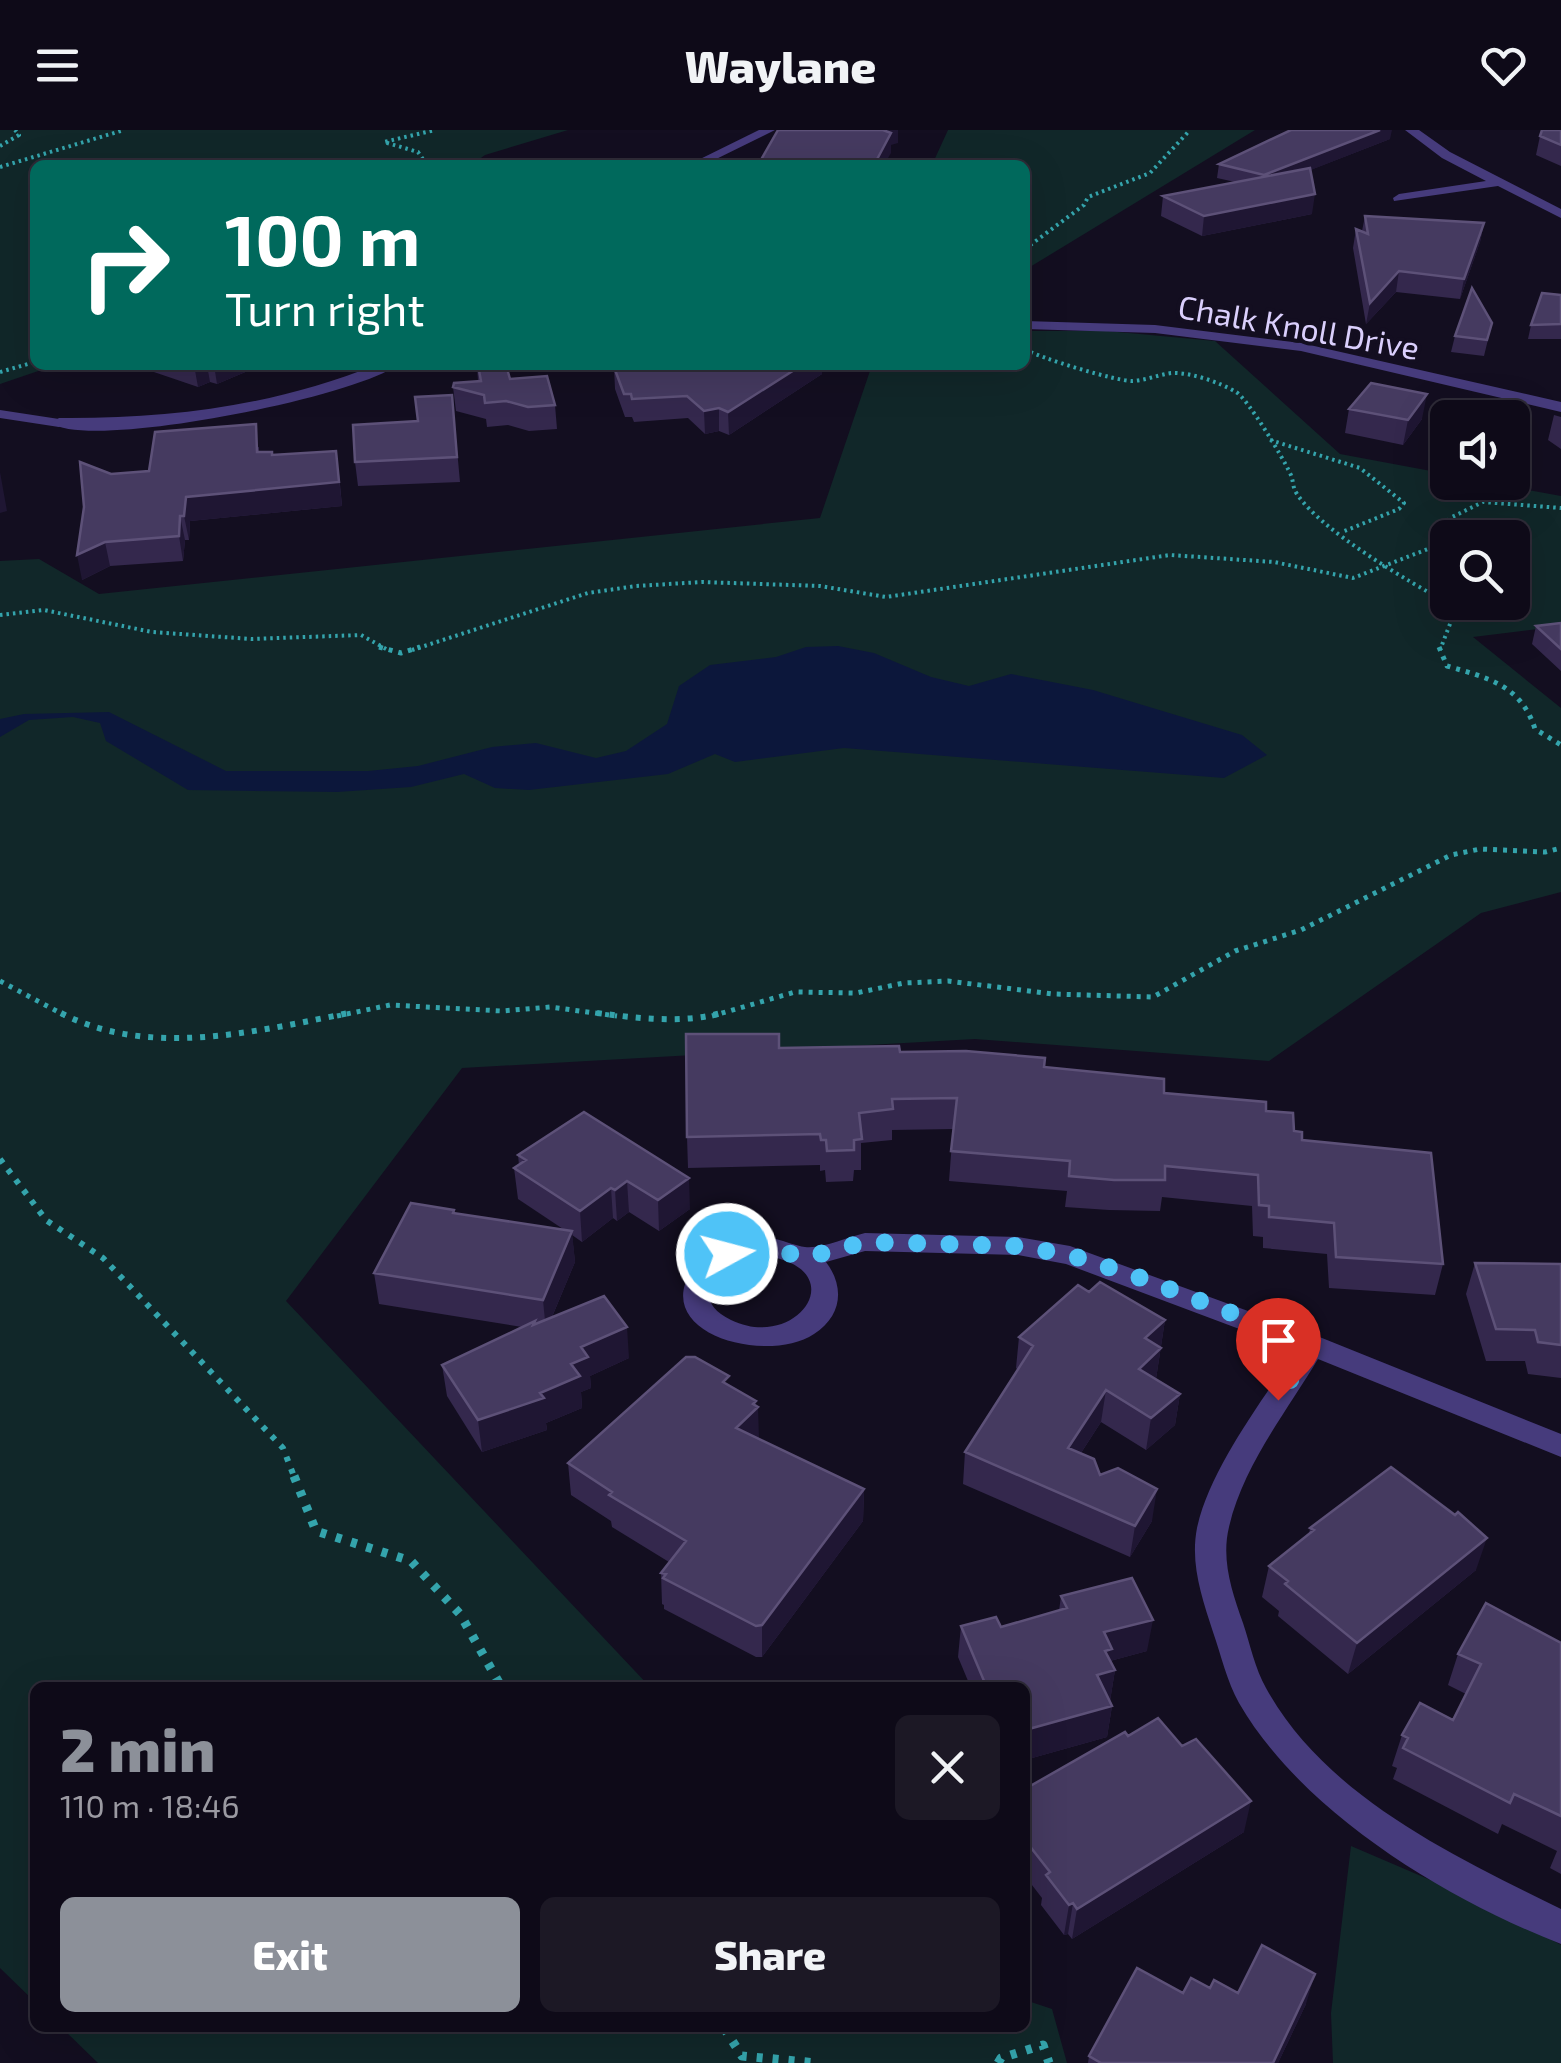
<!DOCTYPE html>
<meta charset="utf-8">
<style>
body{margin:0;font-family:"Exo 2",sans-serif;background:#1c1825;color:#f1f3f6;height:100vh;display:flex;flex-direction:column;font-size:38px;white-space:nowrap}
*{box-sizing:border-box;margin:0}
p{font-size:32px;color:#9b9aa2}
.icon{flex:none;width:55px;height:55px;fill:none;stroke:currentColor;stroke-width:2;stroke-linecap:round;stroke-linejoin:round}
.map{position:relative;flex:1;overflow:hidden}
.drawer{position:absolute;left:30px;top:1552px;width:1000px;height:350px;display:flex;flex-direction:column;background:#0e0a18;border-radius:15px;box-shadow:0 10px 40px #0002,0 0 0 2px #2e2b37}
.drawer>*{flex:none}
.banner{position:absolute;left:30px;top:30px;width:1000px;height:210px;border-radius:15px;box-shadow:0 10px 40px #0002,0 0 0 2px #2e2b37;background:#00695c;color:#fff;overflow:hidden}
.buttons{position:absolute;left:1430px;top:270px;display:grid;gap:20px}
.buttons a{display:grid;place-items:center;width:100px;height:100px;border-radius:15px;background:#0e0a18;box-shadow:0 10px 40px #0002,0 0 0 2px #2e2b37;font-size:50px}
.pin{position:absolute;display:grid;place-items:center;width:85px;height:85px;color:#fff;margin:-102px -42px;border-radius:50% 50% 50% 0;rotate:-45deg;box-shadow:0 0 10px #0007}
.pin .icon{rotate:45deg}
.me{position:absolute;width:110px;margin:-55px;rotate:83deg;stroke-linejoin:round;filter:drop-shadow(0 0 8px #0008)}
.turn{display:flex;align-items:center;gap:35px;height:210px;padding:0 30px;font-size:45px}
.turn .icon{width:130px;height:130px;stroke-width:2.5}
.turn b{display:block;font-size:70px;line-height:85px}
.round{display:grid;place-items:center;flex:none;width:105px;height:105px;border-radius:15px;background:#1c1825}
.headline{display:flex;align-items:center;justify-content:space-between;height:170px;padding:0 30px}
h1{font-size:60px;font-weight:800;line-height:75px;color:#8c9099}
.cta{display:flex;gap:20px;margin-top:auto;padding:20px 30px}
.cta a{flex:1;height:115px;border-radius:15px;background:#8c9099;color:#fff;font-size:40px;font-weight:800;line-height:115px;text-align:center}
.cta a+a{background:#1c1825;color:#f1f3f6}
header{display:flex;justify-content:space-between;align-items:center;height:130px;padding:0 30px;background:#0e0a18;font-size:45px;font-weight:800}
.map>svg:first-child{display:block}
.green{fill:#112729;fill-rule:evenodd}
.water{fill:#0c173b}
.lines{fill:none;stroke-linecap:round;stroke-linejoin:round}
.path-far3{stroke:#34a4ac;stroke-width:4;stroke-dasharray:2.5 4;stroke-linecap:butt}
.path-far2{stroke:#34a4ac;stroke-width:5;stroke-dasharray:4 6;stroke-linecap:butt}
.path-far1{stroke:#34a4ac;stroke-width:6;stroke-dasharray:5 8;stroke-linecap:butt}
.path{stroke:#34a4ac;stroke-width:9;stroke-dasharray:6 10;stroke-linecap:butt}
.service{fill:#463b7c;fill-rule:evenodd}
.minor{fill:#463b7c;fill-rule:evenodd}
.wall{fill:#34284d}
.shaded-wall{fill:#1f1633}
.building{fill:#453a60;stroke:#5d5178;stroke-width:2.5}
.route{stroke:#4fc3f7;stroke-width:18;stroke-dasharray:0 32.4}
.labels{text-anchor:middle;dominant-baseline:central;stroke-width:8;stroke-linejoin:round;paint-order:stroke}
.far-street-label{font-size:32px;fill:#dacffc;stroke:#130e20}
</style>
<header><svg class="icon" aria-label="menu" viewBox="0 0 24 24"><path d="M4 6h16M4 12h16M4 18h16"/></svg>Waylane<svg class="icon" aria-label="heart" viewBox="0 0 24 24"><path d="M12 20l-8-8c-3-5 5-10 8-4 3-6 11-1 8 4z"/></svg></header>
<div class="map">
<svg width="1561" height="1933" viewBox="0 0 1561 1933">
<rect width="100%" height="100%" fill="#130e20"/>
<path class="green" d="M0,0H568L485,25L471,35H35V235H56L0,254Z
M948,0H1255L1025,140V35H932Z
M1025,201H1107L1215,211L1340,324L1447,344L1448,352L1490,353L1561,366V496L1473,507L1561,578V762L1481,783L1269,931L975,909L462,938L286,1171L650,1557L35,1558V1872L0,1838V431L39,429L99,464L820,388L872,235H1025ZM1448,408H1512V472H1448Z
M1351,1716L1484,1773L1561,1815V1933H1333L1331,1883Z
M1025,1870L1052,1879L1067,1933H98L62,1898H1025Z"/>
<path class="water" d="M838,516L874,523L931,547L969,556L1011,544L1093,560L1242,605L1267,625L1224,648L844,618L735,632L715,624L668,644L529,660L495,658L464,644L411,657L337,662L188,660L106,611L100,593L73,587L29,590L0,607V589L24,584L109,582L226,641H368L418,636L492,617L536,613L596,628L626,621L667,594L679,556L710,535L776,527L806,517Z"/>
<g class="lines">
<path class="path-far3" d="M0,16L19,5L15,0
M422,35L424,31L418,22L384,12L435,0
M0,37L124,0
M1025,119L1084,75L1088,67L1150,43L1190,0
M1025,219C1036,227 1119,252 1133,251C1146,250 1158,245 1171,243C1190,242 1219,252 1236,262C1248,269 1283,328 1290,343C1294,351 1292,357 1297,364C1322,402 1410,452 1451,475L1455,481L1440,520
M0,242L35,232
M1270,310L1360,338L1404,373L1399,379L1342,402
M0,485L44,480L152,502L251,509L361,505L388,520
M412,520L588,463L636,456L702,452L820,456L886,467L1170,425L1274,432L1353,448L1433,417L1450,388L1483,372L1561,378"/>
<path class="path-far2" d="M379,517L401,523L420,517
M1439,517L1447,536C1488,548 1521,555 1535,599L1561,615
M0,851L66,886
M337,886L390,875L502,881L550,877L617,886
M712,886L795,862L856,863L904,853L948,851L1053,864L1153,867L1235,821L1301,800L1451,725L1480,719L1545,722L1561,718"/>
<path class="path-far1" d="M61,883C149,929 257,901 349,883
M597,883C636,888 683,894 721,883
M0,1029L46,1090L103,1128L283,1318L295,1349"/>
<path class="path" d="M294,1346L316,1401L411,1431L460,1484L502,1558
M724,1898L742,1926L817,1933
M998,1933L1001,1928L1043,1915L1049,1933"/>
<path class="service" d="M0,280L59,289L65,293L59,297L0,288Z"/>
<path class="minor" d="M759,0H775L704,35H688Z
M1405,0H1419L1450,22L1561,79V88L1498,56L1394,71L1393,68L1399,64L1486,51L1442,28Z
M1025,191L1155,195L1301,213L1561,272V282L1301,221L1155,203L1025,199Z
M376,235H397C356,267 90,321 51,293L59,288C169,289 273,276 376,235Z
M865,1103L1018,1107L1070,1116L1322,1208L1561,1304V1327L1318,1229C1287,1281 1243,1336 1229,1397C1221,1430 1232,1462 1243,1493C1250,1514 1255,1539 1266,1558C1326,1667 1454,1726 1561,1779V1814C1445,1769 1302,1682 1239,1573C1227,1552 1221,1525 1213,1502C1202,1468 1190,1434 1197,1398C1210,1338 1262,1272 1295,1220L1066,1134L1018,1125L865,1121L826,1132C845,1157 842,1186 814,1204C765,1236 642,1202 697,1133C713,1113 751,1104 776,1109C785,1111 796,1116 805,1117C822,1119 848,1107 865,1103ZM767,1126C854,1140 797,1222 731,1190C680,1165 729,1129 767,1126Z"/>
</g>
<path class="wall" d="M1561,0V36L1536,25L1540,6Z
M1390,9L1310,40L1312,84L1202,106L1161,86L1163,66L1235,52L1217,48L1219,34Z
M1365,86L1484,93L1480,112L1460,169L1396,162L1366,194L1353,118L1356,99L1362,101Z
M1561,165V209H1528L1531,195Z
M1492,193L1484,226L1451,222L1455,206Z
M147,235H262L217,254L210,252L198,257L148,240Z
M477,235L510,249L555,275L557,299L529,301L508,295L487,297L486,289L456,281L453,257L478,251Z
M614,237L822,244L729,305L719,301L705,304L688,288L634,292L632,287H625L615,259Z
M452,265L460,352L358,356L355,332L418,291Z
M1349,279L1422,289L1403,315L1345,303Z
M1554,285L1561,287V319L1548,310Z
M259,317V322L339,344L342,376L190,391L189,410H185L183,431L110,436L82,450L111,344L149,341Z
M1561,493V541L1532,514L1536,496Z
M779,918L900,922L1044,937L1164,963L1266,981L1294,1001L1443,1134L1435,1165L1329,1158L1327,1124L1263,1118V1107L1253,1106L1252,1076L1162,1067L1160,1081L1109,1080L1065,1077L1067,1061L949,1051L953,999L892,1000V1010L861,1013V1040H854L853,1051L826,1052L825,1040L820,1041V1035L688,1038L687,1007Z
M584,982L690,1079L659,1101L629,1082L617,1091L613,1088L582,1112L572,1105L575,1132L552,1187L629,1228L590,1246L591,1258L581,1262L582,1278L546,1293L547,1300L482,1322L447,1266L442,1235L522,1197L379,1174L374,1143L454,1080V1083L563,1099L518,1069L514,1038L519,1035L518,1025Z
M1475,1133L1561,1134V1248L1528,1244L1525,1231H1486L1466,1164Z
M1089,1162L1165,1190L1156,1249L1180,1264L1175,1295L1146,1320L1101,1292L1081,1323L1100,1345L1152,1391L1130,1427L963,1354L965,1322L1018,1240L1016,1238L1019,1207Z
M729,1255L756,1275L758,1309L864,1359L863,1391L762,1527H756L664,1479V1475L662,1474L661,1443L669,1432L612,1397L611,1391L571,1365L568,1333Z
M1310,1398L1476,1440L1348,1544L1278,1486L1279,1481L1262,1467L1269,1436L1309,1404Z
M1061,1466L1147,1521L1110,1531L1115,1540L1110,1571L1112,1576L1107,1607L1025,1630V1558H971L958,1527L961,1496L1001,1497L1059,1481Z
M1561,1513V1744L1550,1738L1557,1721L1502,1694L1498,1704L1393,1649L1397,1638L1392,1636L1402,1605L1453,1590L1466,1564L1448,1555L1458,1524Z
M1128,1606L1244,1702L1072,1809L1068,1804L1064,1805L1041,1775L1042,1768L1025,1746V1659Z
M1210,1858L1306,1874L1278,1933H1088L1089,1926L1183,1863Z"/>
<path class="shaded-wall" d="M879,0H898V13L891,15V23L884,35H874Z
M1380,0H1392L1390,9L1262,59L1264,45Z
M1315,64L1312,84L1202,106L1204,86Z
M1484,93L1480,112L1460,169L1464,149Z
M1399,141L1396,162L1366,194L1370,173Z
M194,235H207L210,252L198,257Z
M214,235H262L217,254Z
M802,235H823L822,244L729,305L728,282Z
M1427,264L1422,289L1403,315L1408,290Z
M719,278V301L705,304L704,281Z
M336,321L342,376L190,391L189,410L184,386L186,367Z
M0,342L7,381L0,383Z
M180,386L185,410L183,431L179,406Z
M105,412L110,436L82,450L77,425Z
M689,1048L690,1079L659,1101L658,1070Z
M627,1051L629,1082L617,1091L615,1060Z
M611,1058L613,1088L582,1112L580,1081Z
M572,1101L575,1132L546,1201L543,1170Z
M1165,1190L1156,1249L1134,1270L1145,1208Z
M627,1197L629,1228L590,1246L591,1258L581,1262L582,1278L546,1293L547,1300L482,1322L478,1290L540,1263L571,1234L581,1217Z
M1106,1260L1101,1292L1064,1349L1068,1318Z
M1180,1264L1175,1295L1146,1320L1151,1288Z
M756,1271V1280L758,1277L759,1309L736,1298Z
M864,1359L863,1391L762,1527V1495Z
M1157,1359L1152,1391L1130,1427L1135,1396Z
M1487,1408L1476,1440L1348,1544L1357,1513Z
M1153,1490L1147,1521L1110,1531L1115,1540L1110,1571L1092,1577L1104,1502Z
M1112,1576L1107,1607L1025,1630V1600Z
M1251,1671L1244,1702L1072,1809L1077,1779Z
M1073,1773L1068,1804L1064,1805L1069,1775Z
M1315,1844L1306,1874L1278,1933H1273Z"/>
<path class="building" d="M778,0H883L891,3L874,35H758Z
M1291,0H1380L1264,45L1219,34Z
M1542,0H1561V15L1540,6Z
M1310,38L1315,64L1204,86L1163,66Z
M1365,86L1484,93L1464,149L1399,141L1370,173L1356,99L1368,104Z
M1472,158L1492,193L1487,210L1455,206Z
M1542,163L1561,165V194L1531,195Z
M478,235H506L510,249L547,246L555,275L528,277L506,271L485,273L484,265L453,257L454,253L481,251Z
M637,235H802L728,282L719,278L704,281L687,266L632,269L631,264H624L614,237Z
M1371,253L1427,264L1408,290L1349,279Z
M452,265L457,327L355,332L353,295L418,291L415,267Z
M256,294L257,322H272V325L336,321L339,352L186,367L184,386H180L179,406L105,412L77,425L84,377L80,332L111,344L149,341L155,302Z
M1561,493V519L1536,496Z
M686,904H779V918L899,916L900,922L966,921L1045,928L1044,937L1164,949V963L1266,972V981L1293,983L1294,1001L1302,1002V1010L1431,1023L1443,1134L1336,1127L1334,1093L1269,1087V1076L1259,1075L1258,1045L1165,1036V1050H1114L1069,1046L1070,1031L951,1021L957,968L892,969L893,979L859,983L862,1009L854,1010V1020L827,1021L826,1010H821L820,1004L687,1007Z
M584,982L689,1048L658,1070L627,1051L615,1060L611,1058L580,1081L514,1038L526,1030L518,1025Z
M411,1073L454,1080L453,1083L572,1101L543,1170L374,1143Z
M1475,1133L1561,1134V1215L1538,1212L1535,1200L1496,1199Z
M1100,1152L1165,1190L1145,1208L1161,1218L1139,1239L1180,1264L1151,1288L1106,1260L1068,1318L1094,1329L1100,1345L1118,1338L1157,1359L1135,1396L965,1322L1033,1216L1019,1207L1078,1155L1089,1162Z
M604,1166L627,1197L581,1217L588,1227L571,1234L580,1246L540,1263L544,1268L478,1290L442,1235L535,1191L533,1195Z
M686,1227H695L729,1246L723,1252L756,1271L753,1274L758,1277L736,1298L864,1359L762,1495L756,1496L663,1448L666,1444L661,1443L686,1411L609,1365L612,1362L568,1333Z
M1391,1337L1455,1385L1458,1382L1487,1408L1357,1513L1285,1454L1288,1451L1269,1436L1314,1400L1310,1398Z
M1132,1448L1153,1490L1104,1502L1112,1519L1105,1521L1115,1540L1097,1545L1112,1576L1025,1600V1558H987L961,1496L996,1487L1001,1497L1067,1478L1061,1466Z
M1486,1473L1561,1513V1686L1514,1664L1510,1673L1403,1618L1408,1608L1402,1605L1420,1573L1453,1590L1481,1534L1458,1524Z
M1158,1588L1182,1616L1196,1609L1251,1671L1077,1779L1073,1773L1069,1775L1046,1745L1050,1742L1025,1710V1659L1125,1602L1128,1606Z
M1262,1815L1315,1844L1273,1933H1101L1089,1926L1137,1838L1183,1863L1191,1848L1210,1858L1214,1850L1238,1863Z"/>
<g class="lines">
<path class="route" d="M727,1124L767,1117L805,1128L865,1112L1018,1116L1070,1125L1133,1145L1312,1214L1278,1270"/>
</g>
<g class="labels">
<g class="far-street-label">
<text transform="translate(1299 196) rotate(10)">Chalk Knoll Drive</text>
</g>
</g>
</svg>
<div class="buttons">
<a><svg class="icon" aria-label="sound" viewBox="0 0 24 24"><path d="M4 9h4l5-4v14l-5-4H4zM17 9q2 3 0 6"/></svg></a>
<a><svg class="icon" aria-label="search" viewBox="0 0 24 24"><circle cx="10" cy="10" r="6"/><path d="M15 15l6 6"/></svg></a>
</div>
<div class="pin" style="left:1278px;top:1270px;background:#d93025"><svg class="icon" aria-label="arrive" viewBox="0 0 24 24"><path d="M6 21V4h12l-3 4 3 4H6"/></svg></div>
<svg class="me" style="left:727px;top:1124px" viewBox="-20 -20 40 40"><circle r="17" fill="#4fc3f7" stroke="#fff" stroke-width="3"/><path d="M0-11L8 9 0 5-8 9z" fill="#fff"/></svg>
<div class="banner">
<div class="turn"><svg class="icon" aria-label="right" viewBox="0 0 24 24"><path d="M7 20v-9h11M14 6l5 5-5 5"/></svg><div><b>100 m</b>Turn right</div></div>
</div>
<section class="drawer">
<div class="headline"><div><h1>2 min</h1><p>110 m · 18:46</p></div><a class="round"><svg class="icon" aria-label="close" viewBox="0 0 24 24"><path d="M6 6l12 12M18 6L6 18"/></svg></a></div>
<div class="cta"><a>Exit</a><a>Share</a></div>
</section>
</div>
